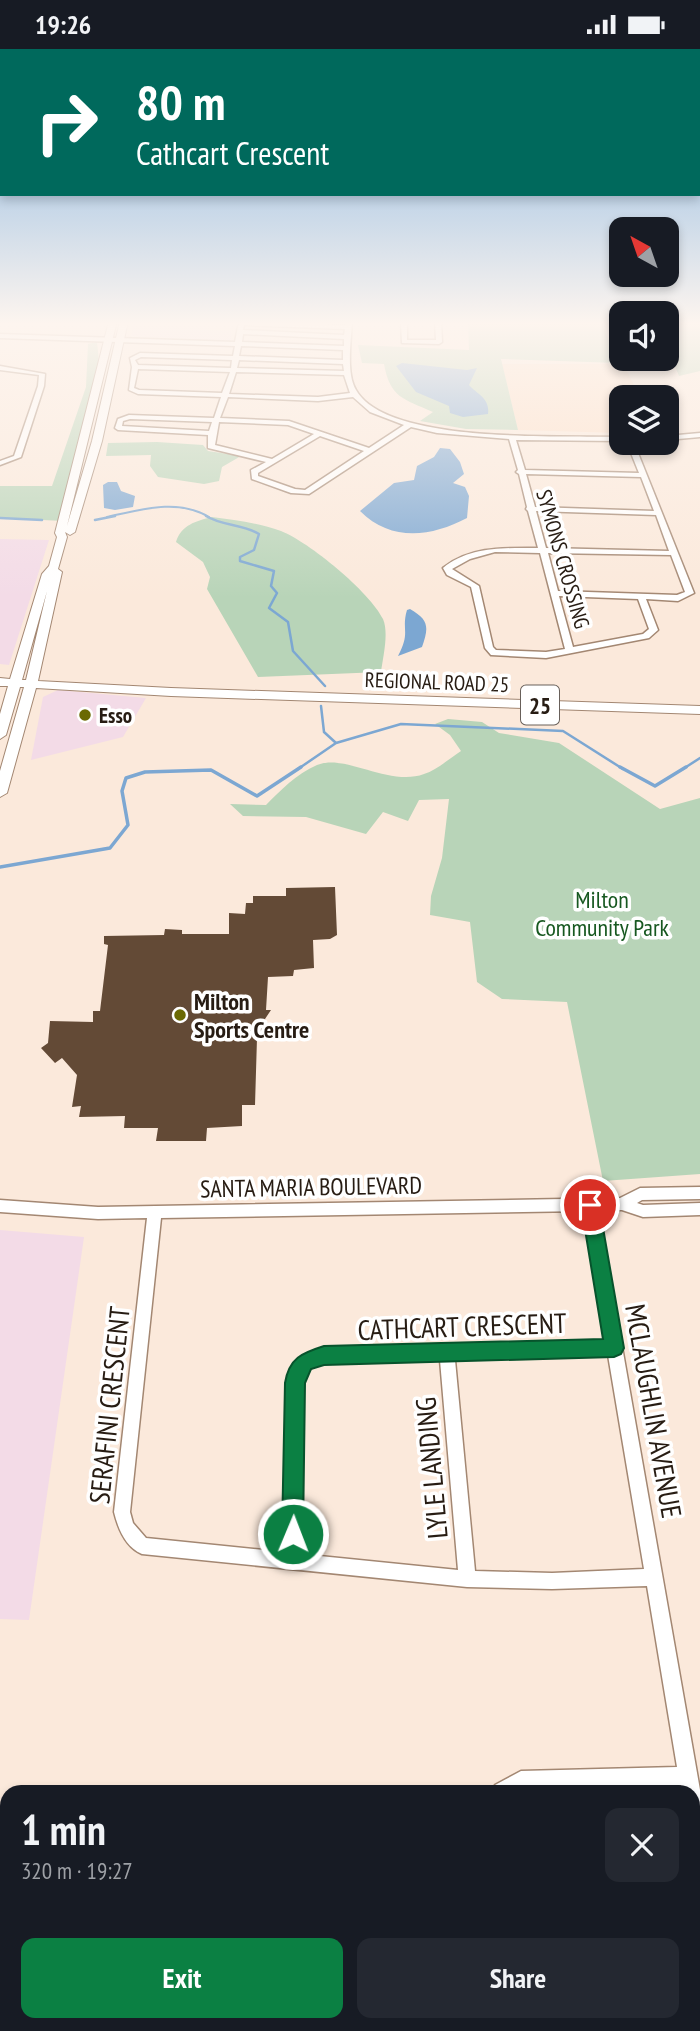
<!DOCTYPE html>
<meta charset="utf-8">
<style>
body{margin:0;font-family:"PT Sans Narrow",sans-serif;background:#242831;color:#f1f3f6;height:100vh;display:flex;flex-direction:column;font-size:26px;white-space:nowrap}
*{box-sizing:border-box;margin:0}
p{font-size:23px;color:#9ea1a6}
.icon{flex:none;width:38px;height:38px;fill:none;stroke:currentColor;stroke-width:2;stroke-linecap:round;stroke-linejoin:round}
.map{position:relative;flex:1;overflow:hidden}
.drawer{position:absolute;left:0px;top:1736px;width:700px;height:247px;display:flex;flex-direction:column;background:#171b24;border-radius:21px 21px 0 0;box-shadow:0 4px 10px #0003}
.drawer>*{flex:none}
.hud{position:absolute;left:0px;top:0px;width:700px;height:147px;box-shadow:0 4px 10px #0003;background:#00695c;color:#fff;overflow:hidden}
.needle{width:46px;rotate:320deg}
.buttons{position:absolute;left:609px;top:168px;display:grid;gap:14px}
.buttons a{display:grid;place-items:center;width:70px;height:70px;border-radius:14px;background:#171b24;box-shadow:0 4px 10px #0003;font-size:35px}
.pin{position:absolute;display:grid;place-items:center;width:60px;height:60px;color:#fff;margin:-30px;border:4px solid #fff;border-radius:50%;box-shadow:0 2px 7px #0007}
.me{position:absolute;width:77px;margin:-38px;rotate:1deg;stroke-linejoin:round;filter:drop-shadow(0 0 5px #0008)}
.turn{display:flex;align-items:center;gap:24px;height:147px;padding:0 21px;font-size:32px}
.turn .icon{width:91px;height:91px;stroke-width:2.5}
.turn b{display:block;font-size:49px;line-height:60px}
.round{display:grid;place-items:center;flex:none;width:74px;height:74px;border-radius:14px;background:#242831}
.summary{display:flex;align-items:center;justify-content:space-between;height:119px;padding:0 21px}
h1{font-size:42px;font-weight:800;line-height:52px}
.button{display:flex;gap:14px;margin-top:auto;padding:14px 21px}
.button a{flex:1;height:80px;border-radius:14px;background:#0b8043;color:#fff;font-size:28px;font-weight:800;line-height:80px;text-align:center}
.button a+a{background:#242831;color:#f1f3f6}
.status{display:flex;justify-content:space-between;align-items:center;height:49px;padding:0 35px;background:#171b24;direction:ltr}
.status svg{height:19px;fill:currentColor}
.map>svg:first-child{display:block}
.commercial{fill:#f3dbe7}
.built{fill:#fcdec7}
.green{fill:#b8d4b8}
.water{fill:#7ca7d2}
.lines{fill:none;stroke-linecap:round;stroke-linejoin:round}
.stream-far2{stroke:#7ca7d2;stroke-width:2}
.stream-far1{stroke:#7ca7d2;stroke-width:2.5}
.stream{stroke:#7ca7d2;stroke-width:3.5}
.building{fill:#634a36}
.minor-casing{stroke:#a38772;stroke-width:3}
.major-casing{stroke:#a38772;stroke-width:2}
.minor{fill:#fff;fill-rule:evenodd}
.major{fill:#fff;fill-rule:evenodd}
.route{fill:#0b8043;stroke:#07532c;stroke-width:2}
.poi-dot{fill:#6b6903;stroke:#fff;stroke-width:2.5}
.labels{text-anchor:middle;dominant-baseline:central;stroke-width:7;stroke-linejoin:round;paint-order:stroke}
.far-street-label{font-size:21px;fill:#271c13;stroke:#fff}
.far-poi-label{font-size:21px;font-weight:bold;fill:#271c13;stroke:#fff;text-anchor:start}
.shield{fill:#fff;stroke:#68605a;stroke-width:2}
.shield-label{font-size:23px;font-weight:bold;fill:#271c13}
.park-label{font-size:24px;fill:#175820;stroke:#fff}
.poi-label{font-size:24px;font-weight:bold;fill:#271c13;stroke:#fff;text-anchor:start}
.street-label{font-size:24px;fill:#271c13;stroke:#fff}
.near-street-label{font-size:28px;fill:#271c13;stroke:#fff}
</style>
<div class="status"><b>19:26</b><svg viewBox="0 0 49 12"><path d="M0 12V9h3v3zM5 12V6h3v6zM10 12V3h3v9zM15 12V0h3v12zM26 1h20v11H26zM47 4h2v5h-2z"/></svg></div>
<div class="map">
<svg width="700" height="1982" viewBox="0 0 700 1982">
<rect width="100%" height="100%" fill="#fbe9db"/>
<path class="commercial" d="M135,272H212L209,281L231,282V292L131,287Z
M0,490L49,491L9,616L0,615Z
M58,641L146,649L123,688L31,711L43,648Z
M0,1181L84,1188L29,1571L0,1570Z"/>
<path class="built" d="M611,295H621V310L667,308L671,317L619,315Z
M502,315H608L627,322L640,348H621V384L518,381Z"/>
<path class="green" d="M468,272H601L618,314L501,310L518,381L466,380L420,372L433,363C404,350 390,349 384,315L362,314L358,296L469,301Z
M667,272H700V322L679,327L667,298Z
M97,293L101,332L64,472L0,469V437H52L86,338L88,295Z
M157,393L203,396L208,402L241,407L222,418L219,432L204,435L158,428L150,417L151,406L106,407L108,394Z
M212,468C235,471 258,474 281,482C309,493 370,543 383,570C389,584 383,608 381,623L258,628L207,540L210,528L203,513L176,493C181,476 196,472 212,468Z
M448,670L482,673L499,684L559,694L660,760L700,749V1125L603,1132L567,953L502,950L477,933L470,873L430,866L431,847L442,809L449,750L419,751L408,772L383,763L366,785L306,768L243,767L230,755L266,756C281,741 296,725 317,716C345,704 389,738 424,725C437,721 450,709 461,702L450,686L435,675Z"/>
<path class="water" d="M402,314L467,321L477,319L469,336C478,346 490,349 488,365L463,368L450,364L449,357L416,343L396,317Z
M440,399L450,400L460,413L464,425L453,434L465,438L469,447L467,469C431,488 391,493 360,462L394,434L414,431L417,417L434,408Z
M108,433H117L121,442L135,447L133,458L115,461L104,459L103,436Z
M410,560C429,571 429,578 422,598L398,607C411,583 401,581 407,561Z"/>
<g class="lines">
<path class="stream-far2" d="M107,468C140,461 177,449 209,468"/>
<path class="stream-far1" d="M206,467C222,477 243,475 259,485L254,501L240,508V512L274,522L271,537L277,544L269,559L288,573L293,602L325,637
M0,469L42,471
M95,471L115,467
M321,657L324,683L336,694
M298,720L336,694L401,675L563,682L623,720
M683,720L700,709"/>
<path class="stream" d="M620,718L655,737L686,718
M0,818L110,799L128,776L122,742L126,729L145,723L211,721L257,747L301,718"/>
</g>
<path class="building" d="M335,838L337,886L330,890L313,891L314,919L294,921L293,927L268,928L266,961H271L265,970L271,989H257L255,1056H242V1077L207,1079L206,1092H156L158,1079H124L125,1067L79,1068L81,1057L72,1058L77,1026L62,1009L55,1014L41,999L48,994L50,972L93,973V962H100L108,896L104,895V887L164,886L165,880L182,881V885H229V864L245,865L246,854H253V847H286V839Z"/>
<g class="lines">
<g class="minor-casing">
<path id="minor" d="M239,272L346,276V272H352C351,293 346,325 356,341C387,396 563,386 621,388V392L516,391L525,421L639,424L627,394H634L694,544L678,552L646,550L658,581L649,589L546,609L491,606L485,599L471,538L447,526L443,519C470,497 505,499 538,499L528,462L526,460L527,458L519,425L516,423L518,421L509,390L437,384L411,378L309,445L291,444L252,430L251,421L266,413L208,399V386L118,381L115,379L118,370L129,366L214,369L221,348L138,345L129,341L132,318L130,309L140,304L233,307L235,297L0,289V285L235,293ZM244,276L345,280L344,286L243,281ZM243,285L344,290V297L242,293ZM241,297L343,301V311L239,307ZM141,308L232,311L231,319L138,316L135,311ZM239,311L343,315L344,322L237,319ZM138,320L230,323L222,344L139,341L134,339ZM236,323L344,326L350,344L318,348L229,345ZM228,348L318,352L353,348L370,363L404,376L369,399L289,372L220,369ZM130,370L212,373L209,382L122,377L123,372ZM219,373L288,376L314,385L272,410L215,396ZM320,387L364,402L305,441L295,440L258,427V424ZM526,425L641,428L654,462L535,458ZM536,462L656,466L669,502L546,499ZM495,503L540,504L565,600L546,603L496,601L493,598L479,537L452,520L470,510ZM548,504L671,506L685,543L677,546L558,542ZM559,547L638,550L649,580L643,585L573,598Z
M401,272H407V291H436L435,272H441L442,293L439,295L402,294Z
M0,317L45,325L44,337L21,408L0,416V412L14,407L38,337L39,326L0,321Z
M700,384V388L667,391V387Z
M700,1138V1150L642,1151L637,1154L643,1156L700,1154V1166L643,1168L622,1161H598L700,1741V1801L693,1797V1743H682L681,1736L523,1740L519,1743H493L495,1736L521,1722L677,1718L647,1537L552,1540L467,1538L142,1505C125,1498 118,1479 114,1463L147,1169L98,1170L0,1163V1151L98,1158L620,1149L640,1139ZM584,1162L606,1292L324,1300C303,1303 292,1313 287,1334L284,1503L146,1489L133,1474L130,1463L161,1169ZM608,1306L644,1520L552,1524L475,1522L455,1311ZM440,1311L458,1521L300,1505L303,1334C305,1322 312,1316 324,1314Z
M493,1976H513L514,1982H494Z"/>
</g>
<g class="major-casing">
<path id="major" d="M109,272H117L67,477L92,392L120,272H128L102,392L75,483L70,486L65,483L67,488L58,520L62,523L38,632L171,639L700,657V665L171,647L36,639L7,744L0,748V722L24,638H20L6,686L0,690V665L8,637H0V629L10,630L42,525L49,517L57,488L55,484ZM47,542L26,631H22Z"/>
</g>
<use href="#minor" class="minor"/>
<use href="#major" class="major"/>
</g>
<linearGradient id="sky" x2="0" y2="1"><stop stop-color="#7dafdf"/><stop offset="0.5" stop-color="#fdf5ef"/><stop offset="1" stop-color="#fdf5ef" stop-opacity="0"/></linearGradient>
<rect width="700" height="549" fill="url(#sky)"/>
<path class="route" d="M590,1149L599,1156L624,1299L621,1305L614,1308L324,1316L311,1320L305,1334L303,1485L300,1492L293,1495L285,1492L282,1485L285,1334C289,1309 302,1304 324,1297L603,1290L581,1156Z"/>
<g class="poi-dot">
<circle cx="85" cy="666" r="7"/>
<circle cx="180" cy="966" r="7"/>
</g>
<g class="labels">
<g class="far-street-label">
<text transform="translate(563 510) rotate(74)">SYMONS CROSSING</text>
<text transform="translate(437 633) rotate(2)">REGIONAL ROAD 25</text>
</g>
<g class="far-poi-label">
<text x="99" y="666">Esso</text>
</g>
<rect class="shield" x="521" y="636.5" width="38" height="39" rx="5"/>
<g class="shield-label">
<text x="540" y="656">25</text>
</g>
<g class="park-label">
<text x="602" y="850">Milton<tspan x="602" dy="28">Community Park</tspan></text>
</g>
<g class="poi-label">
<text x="194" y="952">Milton<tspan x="194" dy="28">Sports Centre</tspan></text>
</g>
<g class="street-label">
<text transform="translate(311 1138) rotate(-1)">SANTA MARIA BOULEVARD</text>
</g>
<g class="near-street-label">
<text transform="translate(462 1277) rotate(-2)">CATHCART CRESCENT</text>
<text transform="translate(109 1356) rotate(-84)">SERAFINI CRESCENT</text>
<text transform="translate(654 1362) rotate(80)">MCLAUGHLIN AVENUE</text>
<text transform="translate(431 1419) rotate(-95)">LYLE LANDING</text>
</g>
</g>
</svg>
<div class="buttons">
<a><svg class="needle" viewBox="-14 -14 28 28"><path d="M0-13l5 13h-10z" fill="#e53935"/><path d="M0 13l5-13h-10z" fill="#9ea1a6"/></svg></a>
<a><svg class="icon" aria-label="sound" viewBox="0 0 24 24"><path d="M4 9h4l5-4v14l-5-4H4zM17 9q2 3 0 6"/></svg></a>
<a><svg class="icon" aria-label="layers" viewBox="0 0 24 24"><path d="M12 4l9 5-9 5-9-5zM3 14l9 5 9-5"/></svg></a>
</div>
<div class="pin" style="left:590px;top:1156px;background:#d93025"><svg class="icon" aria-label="arrive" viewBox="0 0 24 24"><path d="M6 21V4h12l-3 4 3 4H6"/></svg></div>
<svg class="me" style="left:293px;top:1485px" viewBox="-20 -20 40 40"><circle r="17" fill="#0b8043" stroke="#fff" stroke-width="3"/><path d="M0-11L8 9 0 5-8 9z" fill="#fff"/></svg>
<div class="hud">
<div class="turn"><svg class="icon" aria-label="right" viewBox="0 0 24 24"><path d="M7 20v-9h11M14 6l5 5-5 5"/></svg><div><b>80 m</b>Cathcart Crescent</div></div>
</div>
<section class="drawer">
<div class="summary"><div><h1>1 min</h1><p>320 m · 19:27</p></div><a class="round"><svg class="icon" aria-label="close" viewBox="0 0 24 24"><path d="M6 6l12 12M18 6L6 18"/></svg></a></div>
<div class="button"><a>Exit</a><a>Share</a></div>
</section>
</div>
